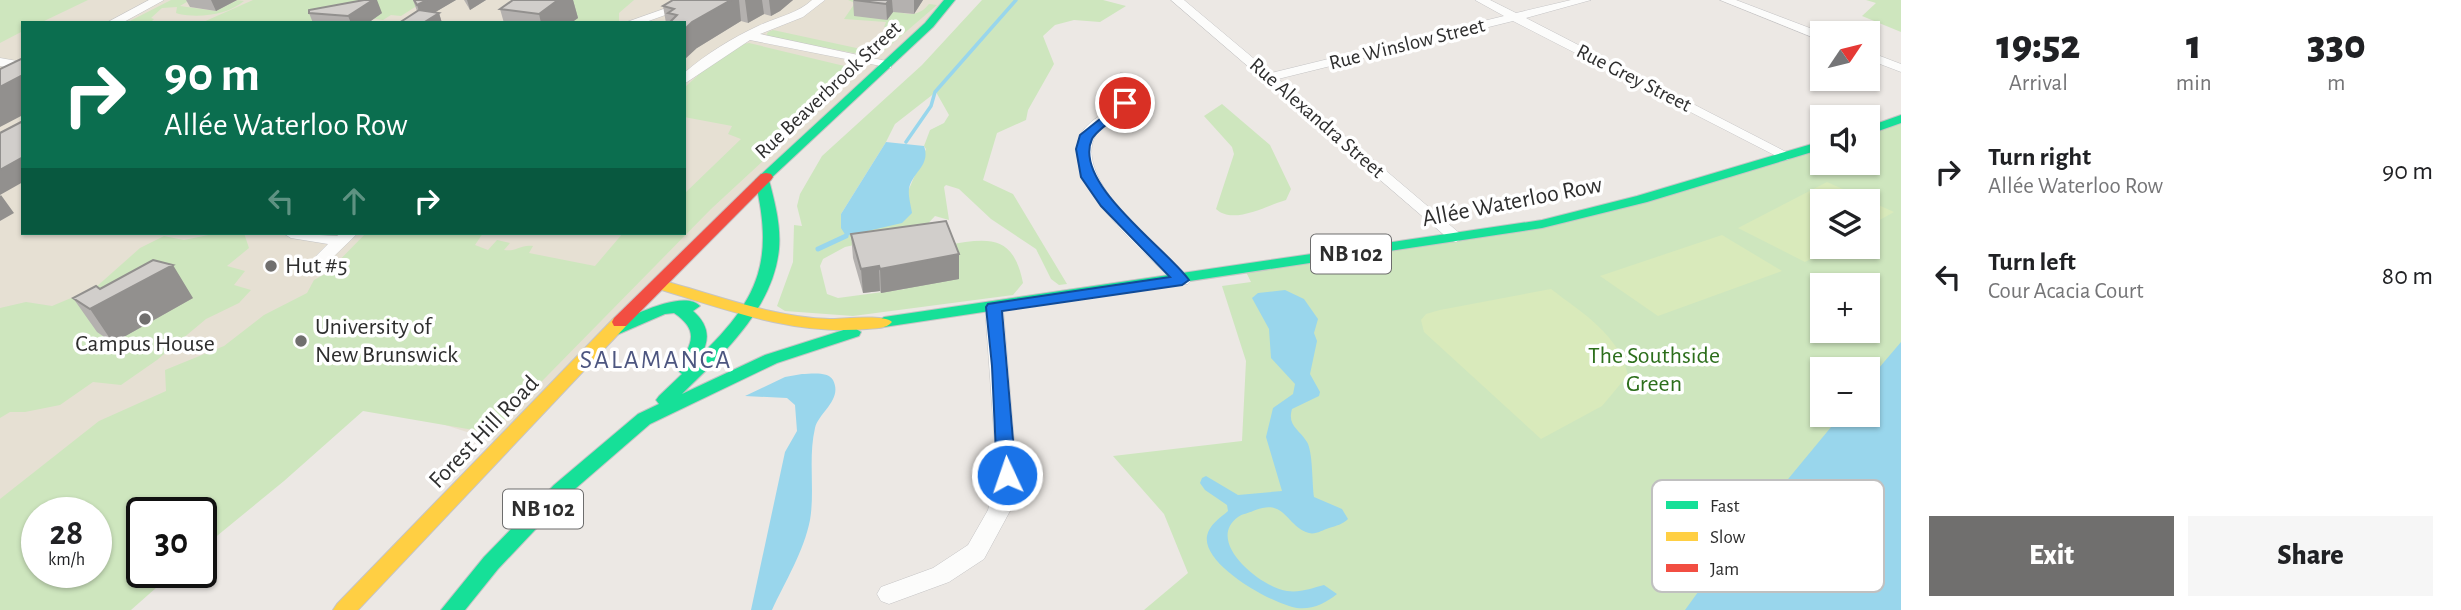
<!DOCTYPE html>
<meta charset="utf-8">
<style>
body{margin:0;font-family:"Alegreya Sans",sans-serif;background:#f6f6f6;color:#202124;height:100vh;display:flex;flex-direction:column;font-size:26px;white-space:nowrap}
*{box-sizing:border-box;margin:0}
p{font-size:23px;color:#757577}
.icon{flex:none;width:38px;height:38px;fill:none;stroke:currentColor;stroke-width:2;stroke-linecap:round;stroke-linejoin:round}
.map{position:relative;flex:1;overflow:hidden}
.drawer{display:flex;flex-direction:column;background:#fff;width:560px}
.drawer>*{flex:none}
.hud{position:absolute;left:21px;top:21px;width:665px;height:214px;border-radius:0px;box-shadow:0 2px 5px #0004;background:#0b6e4f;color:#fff;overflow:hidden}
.needle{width:46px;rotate:55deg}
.fabs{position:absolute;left:1810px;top:21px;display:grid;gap:14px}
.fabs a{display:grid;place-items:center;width:70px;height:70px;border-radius:0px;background:#fff;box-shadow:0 2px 5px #0004;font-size:35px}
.speed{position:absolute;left:21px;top:497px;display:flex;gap:14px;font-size:35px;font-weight:700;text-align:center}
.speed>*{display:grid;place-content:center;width:91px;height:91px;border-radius:50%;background:#fff;box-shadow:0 2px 5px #0004;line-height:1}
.speed small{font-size:18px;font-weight:400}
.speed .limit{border:4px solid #111;border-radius:10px;background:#fff;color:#111}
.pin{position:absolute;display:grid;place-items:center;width:60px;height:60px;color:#fff;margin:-30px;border:4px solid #fff;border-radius:50%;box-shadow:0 2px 7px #0007}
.me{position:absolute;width:77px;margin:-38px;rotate:357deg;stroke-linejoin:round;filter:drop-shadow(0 0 5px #0008)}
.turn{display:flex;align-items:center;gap:24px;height:147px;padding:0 28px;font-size:32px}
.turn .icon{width:91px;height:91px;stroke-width:2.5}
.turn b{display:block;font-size:49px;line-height:60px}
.lanes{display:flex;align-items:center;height:66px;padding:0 28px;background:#0003;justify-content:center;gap:35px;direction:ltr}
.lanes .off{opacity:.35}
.eta{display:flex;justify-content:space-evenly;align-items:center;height:119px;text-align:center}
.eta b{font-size:42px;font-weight:800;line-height:49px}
.primary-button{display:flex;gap:14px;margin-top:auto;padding:14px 28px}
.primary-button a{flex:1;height:80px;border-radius:0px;background:#706f6e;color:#fff;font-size:28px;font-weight:800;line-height:80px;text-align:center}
.primary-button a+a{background:#f6f6f6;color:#202124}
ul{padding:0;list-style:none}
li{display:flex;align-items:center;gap:21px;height:105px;padding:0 28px}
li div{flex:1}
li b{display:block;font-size:26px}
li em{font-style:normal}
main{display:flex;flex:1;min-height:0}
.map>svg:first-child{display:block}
.education{fill:#e6e0d3;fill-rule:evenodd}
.green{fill:#cee6be;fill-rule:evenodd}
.pitch{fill:#d9eabb}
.water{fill:#99d6ec}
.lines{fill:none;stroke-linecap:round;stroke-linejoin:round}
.stream-far1{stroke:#99d6ec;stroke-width:3.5}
.stream{stroke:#99d6ec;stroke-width:5}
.street-casing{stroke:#c5c4c5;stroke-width:1}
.fast-casing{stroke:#c5c4c5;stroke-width:2}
.slow-casing{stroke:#c5c4c5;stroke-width:2}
.jam-casing{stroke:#c5c4c5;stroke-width:2}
.street{fill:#fcfcfb;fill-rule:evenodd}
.fast{fill:#16e098;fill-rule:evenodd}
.slow{fill:#ffcf43;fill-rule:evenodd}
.jam{fill:#f24e42;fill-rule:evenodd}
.wall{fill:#b4b1af}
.shaded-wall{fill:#92908e}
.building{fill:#d1cecb;stroke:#92908e;stroke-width:2}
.route{fill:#1a73e8;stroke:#114b97;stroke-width:2}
.poi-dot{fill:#706f6e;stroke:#fff;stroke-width:2.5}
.labels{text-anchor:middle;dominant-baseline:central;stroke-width:7;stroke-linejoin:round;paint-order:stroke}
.far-street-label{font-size:21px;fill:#2e2e2e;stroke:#fff}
.shield{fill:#fff;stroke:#6d6d6d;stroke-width:2}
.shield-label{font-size:23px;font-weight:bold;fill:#2e2e2e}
.street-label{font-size:24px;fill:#2e2e2e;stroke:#fff}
.poi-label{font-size:24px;fill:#2e2e2e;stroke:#fff;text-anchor:start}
.park-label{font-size:24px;fill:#2c6e1b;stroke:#fff}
.neighbourhood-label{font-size:26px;letter-spacing:2px;fill:#4d5680;stroke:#fff}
.key{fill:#fff;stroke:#c0c0c0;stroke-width:2}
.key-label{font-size:19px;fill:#2e2e2e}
</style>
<main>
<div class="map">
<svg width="1901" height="610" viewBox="0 0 1901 610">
<rect width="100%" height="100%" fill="#ece8e4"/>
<path class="education" d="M0,0H950L504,444L362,398L201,513H142L75,610H0ZM23,23H684V233H23ZM37,513H96V572H37Z"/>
<path class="green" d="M0,0H88L40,23H23V31L0,43Z
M171,0H190L180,6L216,11L237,0L244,1C228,15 199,18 179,14L176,13L177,7L162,8L151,18L154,19L150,23H126Z
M253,0H426L401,16L391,15L383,20L363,17L333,23H201Z
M560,0H634L619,13V22L617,23H572L577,18Z
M848,0C854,0 861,0 866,0C888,4 911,27 929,4L937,5L879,55L869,56L766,36L768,32L773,30L861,49L865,45L874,46L895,28L884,27L886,22L844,19L855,3Z
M982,0H1103L1126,6L1100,22L1074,20L1055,25L1043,36L1054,64L1028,110L1026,120L997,133L983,180L1013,194L1067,284L1059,285L1051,279L1036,249L991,219L959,189L946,185L944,187L949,220L935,216L922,230L845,247L823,259L820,266L827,294L838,298L905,289L946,245C988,238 1013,233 1023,283L1013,295L853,316L785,311L777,306L793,262L794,225L802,226L797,206L800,194L822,156L922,65ZM936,92L949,115L944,123L930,130L924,146L926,149L909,189L841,214L886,142L895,124Z
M1866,0H1901V32L1862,16L1876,3Z
M749,43L861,70L711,209L491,433L363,411L284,481L201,549V513H142V572H174L131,610H0V499L99,421L166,391L165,370L224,346L264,315L307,293L314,280L327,273L366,233H483L475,245L488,250L497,240L510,243L504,250C516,252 521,244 533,246L529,253L595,266L623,233H684V194L741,139L728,134L732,126L684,117V88L707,67L743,44ZM37,513H96V572H37Z
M1222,104L1270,145L1291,189L1286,200C1265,206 1233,225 1216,209L1234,154L1232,147L1204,116Z
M1901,119V610H1144L1188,573L1164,514L1113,456L1242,441L1246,361L1222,286L1251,282L1245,270L1542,224L1822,145V163H1867V131ZM1822,201H1867V247H1822ZM1822,285H1867V331H1822ZM1822,369H1867V415H1822Z
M218,233H244L249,248L227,266L245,271L234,285L251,290L239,303L206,319L157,360L121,385L93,382L60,405L25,412H10L0,418V308L26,302L52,306L95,288L140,248L164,236L184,240Z"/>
<path class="pitch" d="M1827,182L1894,212L1867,227V201H1822V247H1832L1805,262L1738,228Z
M1722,235L1782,271L1658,316L1600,276Z
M1551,289C1583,314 1618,333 1628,375L1602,406L1541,439L1424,332L1421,320L1426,314L1440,310Z"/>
<path class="water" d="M886,142L924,146C931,166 912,172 909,189C908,196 911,206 912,213L902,223L846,236L841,228V214Z
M1285,290L1304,299L1318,319L1314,333L1317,341L1310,374L1320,392L1319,396L1292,409C1287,426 1299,429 1307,442C1313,452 1312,484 1314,497L1342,509L1348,519C1343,524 1336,526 1329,528C1323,530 1315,535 1309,533C1285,526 1286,497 1253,511C1249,513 1242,514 1238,517C1204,542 1262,588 1287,591C1300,593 1312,588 1324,585L1337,594C1326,603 1312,610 1297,608C1272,604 1202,565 1207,536C1209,525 1220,518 1228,511L1227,505L1205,490L1200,483L1202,478L1206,476L1238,495L1282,491L1266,437L1273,408L1293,394L1295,384L1271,358L1269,329L1252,298L1258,293Z
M1901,342V610H1685L1722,559L1841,415H1867V382Z
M802,374C811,374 828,371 833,380C843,400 819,412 815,428C808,458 815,491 810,520C804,551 785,582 772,610H751L785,452L797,431L795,405L787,398L745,396L785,377Z"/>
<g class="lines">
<path class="stream-far1" d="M906,142L931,106L935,92L1016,0"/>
<path class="stream" d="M818,249L846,236"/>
<g class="street-casing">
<path id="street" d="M149,0H164L122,23H106Z
M689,0H707L643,23H624Z
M812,0H825L803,17L760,34L891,62V68L750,40L684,84V73C706,54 732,38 758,26C777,17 797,14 812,0Z
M1171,0H1184L1271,73L1504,16L1475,0H1490L1516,13L1571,0H1591L1526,18L1794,156L1787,160L1782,159L1513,21L1278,79L1464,237L1456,242L1450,240Z
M1720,0H1736L1823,33L1822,41Z
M1867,51L1901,64V72L1867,59Z
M0,58L23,62V70L0,66Z
M1121,73L1126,74L1136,94C1125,114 1101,122 1095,136C1073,180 1159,248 1188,276L1191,280L1188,284H1176C1147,254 1054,178 1082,132C1091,118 1108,113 1119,100L1122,94L1115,77Z
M283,233L337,236L341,233H358L327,263L321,264L313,259L328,244L291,238Z
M994,301L1003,307L1017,475L1010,511L984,559L949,582L889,604L881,601L877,594L881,587L933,568L968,545L988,510L997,475L985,307Z"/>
</g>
<g class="fast-casing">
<path id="fast" d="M944,0H955L933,27L769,180C775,203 781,226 779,249C773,309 723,354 682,394L765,355L853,327L861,332L859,336L777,363L650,424L568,495L498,569L465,610H441L484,557L554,485L638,414L659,404L656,400L659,396L682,374L676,369C690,346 702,332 674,313L665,314L612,337L604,332L606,328C626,319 683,288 700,306L693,311C708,324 711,338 701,355C760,298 774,260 755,180L925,23Z
M1901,115V123L1867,135V127Z
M1822,141V149L1647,202L1542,228L884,327L876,322L884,317L1542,220L1637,196Z"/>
</g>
<g class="slow-casing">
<path id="slow" d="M657,279C714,294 770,317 830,319C843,319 885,314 892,322C886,329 876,328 867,329C794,336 721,308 652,287L649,284Z
M620,317L628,322L626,326L358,610H333L337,604L614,318Z"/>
</g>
<g class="jam-casing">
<path id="jam" d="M766,173L771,174L773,177L771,180L626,326H614L612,322L614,318L761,174Z"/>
</g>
<use href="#street" class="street"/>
<use href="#fast" class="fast"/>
<use href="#slow" class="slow"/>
<use href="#jam" class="jam"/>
</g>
<path class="wall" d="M186,0H237L216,11L190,7Z
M413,0H456L435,12L439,13L442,23H399L417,11Z
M464,0H486L470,10Z
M513,0H573L578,18L571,23H504L500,9Z
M673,0H793L780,11L771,16L764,14L748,23L741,21L697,48L684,23H666L663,6Z
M853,0H923L914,14L893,12L887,20L854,16Z
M309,13H382L368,23H313Z
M851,234L959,279L881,293L880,291L863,293L853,258Z
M73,298H193L113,343L97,332Z"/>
<path class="shaded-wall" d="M211,0H237L216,11Z
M373,0H377L382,13L368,23H351L348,16Z
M427,0H456L422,20L417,5Z
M467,0H486L470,10Z
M558,0H573L578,18L571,23H541L539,14Z
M731,0H739L741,21L697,48L684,60V30L692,22Z
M745,0H762L764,14L748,23Z
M769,0H793L780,11L771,16Z
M889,0H892L893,12L887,20L886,4Z
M914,0H923L914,14Z
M439,13L442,23H423Z
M23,75V115L0,127V87Z
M23,157V182L0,195V170Z
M1,195L14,213L0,221V196Z
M959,254V279L881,293L880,269Z
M173,265L193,298L113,343L90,309Z
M879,266L880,291L863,293L861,269Z"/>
<path class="building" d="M364,0H373L348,16L309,13V10Z
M414,0H427L417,5Z
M513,0H558L539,14L500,9Z
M673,0H731L692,22L684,30V23H669L677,15L668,13L674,9L663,6Z
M854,0H889L886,4Z
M419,10L439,13L423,23H399Z
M23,58V75L0,87V69Z
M23,121V157L0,170V133Z
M946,221L959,254L880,269L879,266L861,269L851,234Z
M153,260L173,265L90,309L73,298L96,286L100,289Z"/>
<path class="route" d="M1125,99L1131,103C1122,116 1097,128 1092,139C1072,183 1166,248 1189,280L1182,285L1002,311L1016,475L1013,480L1007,482L1000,480L997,475L992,366L986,307L988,304L1170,277L1101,206L1081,177L1076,149L1080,135Z"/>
<g class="poi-dot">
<circle cx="271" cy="266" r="7"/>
<circle cx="145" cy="319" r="7"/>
<circle cx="301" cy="341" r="7"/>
</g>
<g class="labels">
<g class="far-street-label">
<text transform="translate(1407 44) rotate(-14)">Rue Winslow Street</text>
<text transform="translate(1634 78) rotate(27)">Rue Grey Street</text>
<text transform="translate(828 90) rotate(-43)">Rue Beaverbrook Street</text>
<text transform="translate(1317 118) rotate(41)">Rue Alexandra Street</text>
</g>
<g class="shield">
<rect x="1311" y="234.5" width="80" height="39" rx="5"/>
<rect x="503" y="489.5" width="80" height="39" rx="5"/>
</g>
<g class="shield-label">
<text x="1351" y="254">NB 102</text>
<text x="543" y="509">NB 102</text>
</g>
<g class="street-label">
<text transform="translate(1512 202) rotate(-11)">Allée Waterloo Row</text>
<text transform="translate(484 432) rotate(-46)">Forest Hill Road</text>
</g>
<g class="poi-label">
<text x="285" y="266">Hut #5</text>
<text x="315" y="327">University of<tspan x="315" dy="28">New Brunswick</tspan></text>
<text x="145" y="344" text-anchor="middle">Campus House</text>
</g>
<g class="park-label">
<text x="1654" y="356">The Southside<tspan x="1654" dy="28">Green</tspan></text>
</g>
<g class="neighbourhood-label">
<text x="656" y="360">SALAMANCA</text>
</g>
</g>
<rect x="1652" y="480" width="232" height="112" rx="10" class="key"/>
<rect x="1666" y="501" width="32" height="8" fill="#16e098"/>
<rect x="1666" y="532" width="32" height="9" fill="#ffcf43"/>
<rect x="1666" y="564" width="32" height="8" fill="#f24e42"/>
<g class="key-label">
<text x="1710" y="512">Fast</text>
<text x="1710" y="543">Slow</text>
<text x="1710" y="575">Jam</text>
</g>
</svg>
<div class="fabs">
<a><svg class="needle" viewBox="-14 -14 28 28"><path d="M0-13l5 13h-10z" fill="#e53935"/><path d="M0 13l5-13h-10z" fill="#757577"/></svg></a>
<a><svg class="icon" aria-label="sound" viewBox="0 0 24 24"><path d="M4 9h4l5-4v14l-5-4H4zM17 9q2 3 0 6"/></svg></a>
<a><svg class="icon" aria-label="layers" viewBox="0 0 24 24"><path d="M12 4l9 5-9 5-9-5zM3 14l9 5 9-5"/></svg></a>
<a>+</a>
<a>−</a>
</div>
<div class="speed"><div>28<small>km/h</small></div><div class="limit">30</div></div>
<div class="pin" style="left:1125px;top:103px;background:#d93025"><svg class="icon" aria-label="arrive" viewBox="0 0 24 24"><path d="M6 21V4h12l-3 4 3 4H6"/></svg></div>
<svg class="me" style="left:1007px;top:475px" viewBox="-20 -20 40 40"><circle r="17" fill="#1a73e8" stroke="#fff" stroke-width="3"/><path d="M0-11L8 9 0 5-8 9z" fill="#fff"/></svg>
<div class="hud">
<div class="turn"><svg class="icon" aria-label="right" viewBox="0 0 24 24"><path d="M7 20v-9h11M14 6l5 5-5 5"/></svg><div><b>90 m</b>Allée Waterloo Row</div></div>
<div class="lanes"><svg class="icon off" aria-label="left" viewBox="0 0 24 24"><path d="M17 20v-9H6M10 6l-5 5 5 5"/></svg><svg class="icon off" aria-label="ahead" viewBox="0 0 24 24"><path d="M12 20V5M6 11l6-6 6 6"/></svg><svg class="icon" aria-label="right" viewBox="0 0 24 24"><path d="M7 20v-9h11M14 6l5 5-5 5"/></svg></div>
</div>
</div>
<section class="drawer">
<div class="eta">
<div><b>19:52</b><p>Arrival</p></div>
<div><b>1</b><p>min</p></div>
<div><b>330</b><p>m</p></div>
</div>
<ul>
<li><svg class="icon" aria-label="right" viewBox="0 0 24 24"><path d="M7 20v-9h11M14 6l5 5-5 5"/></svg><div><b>Turn right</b><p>Allée Waterloo Row</p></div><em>90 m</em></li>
<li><svg class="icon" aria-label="left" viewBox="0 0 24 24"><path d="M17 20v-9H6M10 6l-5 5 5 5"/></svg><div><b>Turn left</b><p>Cour Acacia Court</p></div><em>80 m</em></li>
</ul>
<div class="primary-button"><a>Exit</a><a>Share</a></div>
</section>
</main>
